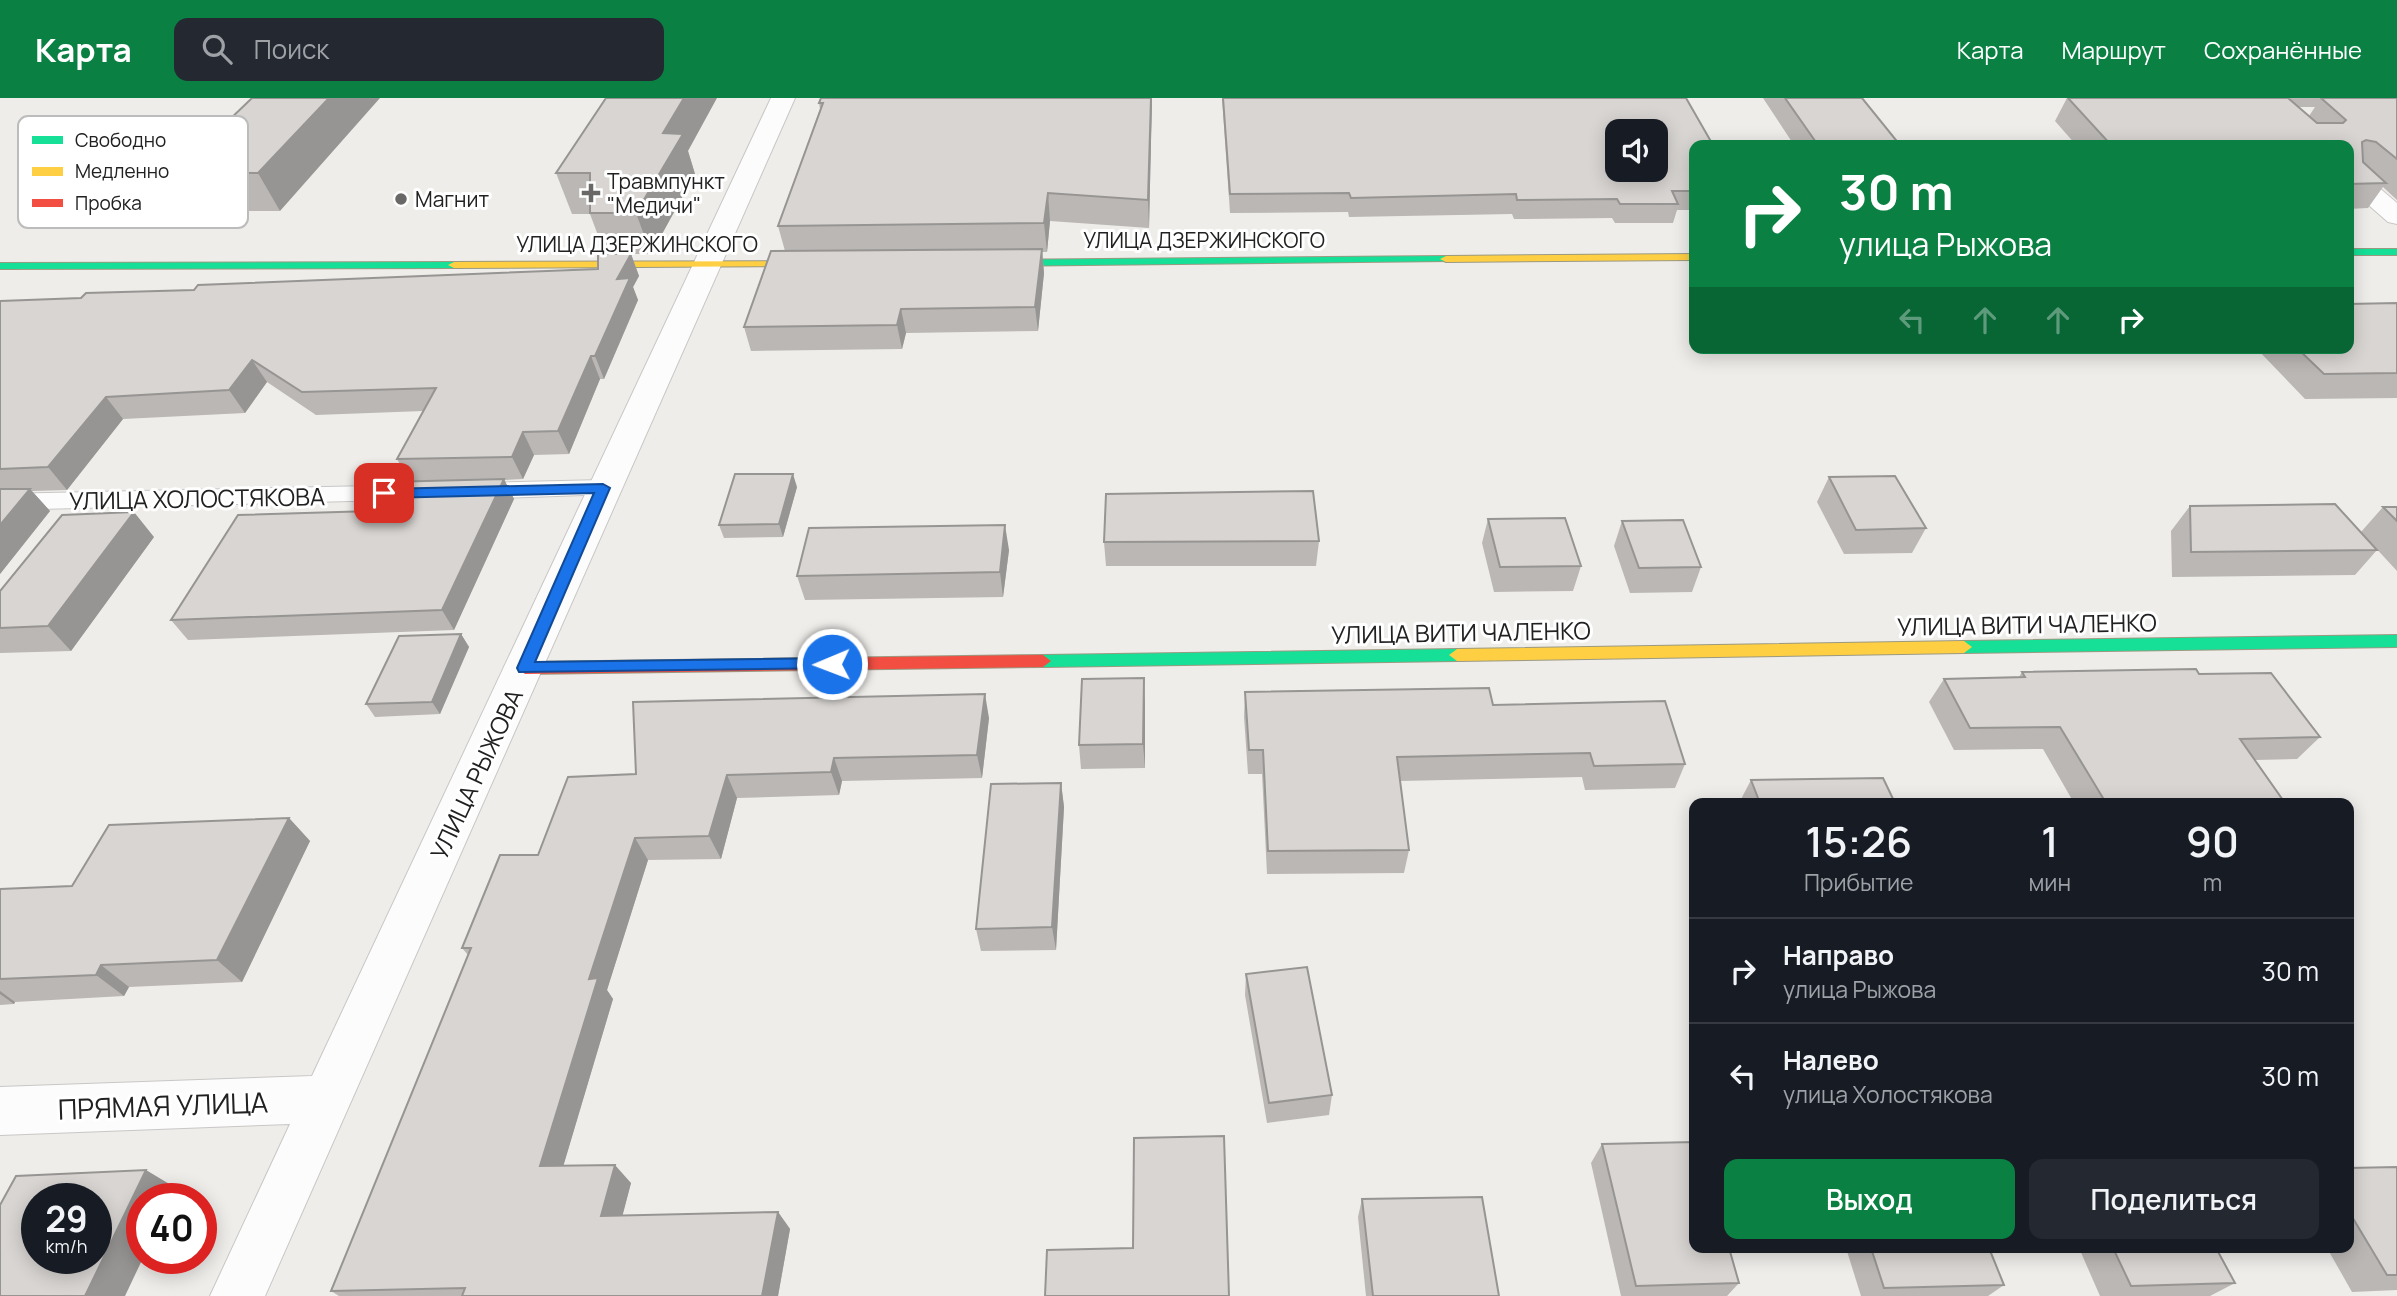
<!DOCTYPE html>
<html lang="ru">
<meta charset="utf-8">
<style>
body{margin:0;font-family:Manrope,sans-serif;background:#242831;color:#f1f3f6;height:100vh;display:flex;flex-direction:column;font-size:26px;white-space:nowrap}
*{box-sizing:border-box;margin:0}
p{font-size:23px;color:#9ea1a6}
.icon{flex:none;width:38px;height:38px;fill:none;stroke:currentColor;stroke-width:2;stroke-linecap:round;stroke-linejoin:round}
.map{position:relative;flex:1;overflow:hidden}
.sheet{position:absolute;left:1689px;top:700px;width:665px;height:455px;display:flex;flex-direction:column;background:#171b24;border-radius:14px;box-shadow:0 4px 18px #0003}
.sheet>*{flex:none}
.guide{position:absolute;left:1689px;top:42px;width:665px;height:214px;border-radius:14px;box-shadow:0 4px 18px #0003;background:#0b8043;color:#fff;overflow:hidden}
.tools{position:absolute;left:1605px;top:21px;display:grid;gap:14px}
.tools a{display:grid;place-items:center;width:63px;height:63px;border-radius:14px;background:#171b24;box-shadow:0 4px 18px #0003;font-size:35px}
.speed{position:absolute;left:21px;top:1085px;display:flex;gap:14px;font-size:35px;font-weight:700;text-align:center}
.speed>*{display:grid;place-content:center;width:91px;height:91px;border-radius:50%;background:#171b24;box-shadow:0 4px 18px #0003;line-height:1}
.speed small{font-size:18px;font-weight:400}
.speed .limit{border:10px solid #d22;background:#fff;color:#111}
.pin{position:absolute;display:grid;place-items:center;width:60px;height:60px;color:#fff;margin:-30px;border-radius:14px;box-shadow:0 4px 10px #0006}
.me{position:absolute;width:77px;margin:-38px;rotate:269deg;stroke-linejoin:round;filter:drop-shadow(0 0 5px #0008)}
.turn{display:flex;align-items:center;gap:24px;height:147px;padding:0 35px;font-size:32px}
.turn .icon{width:91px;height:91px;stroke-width:2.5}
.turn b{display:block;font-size:49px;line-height:60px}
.lanes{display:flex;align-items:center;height:66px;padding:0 35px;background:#0003;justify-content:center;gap:35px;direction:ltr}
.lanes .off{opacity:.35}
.eta{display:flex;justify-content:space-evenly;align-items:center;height:119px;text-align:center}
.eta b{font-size:42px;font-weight:600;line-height:49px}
.action{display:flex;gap:14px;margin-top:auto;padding:14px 35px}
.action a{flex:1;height:80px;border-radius:14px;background:#0b8043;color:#fff;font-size:28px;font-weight:600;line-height:80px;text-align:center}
.action a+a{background:#242831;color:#f1f3f6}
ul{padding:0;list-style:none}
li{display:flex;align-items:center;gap:21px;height:105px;padding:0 35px;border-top:2px solid #363941}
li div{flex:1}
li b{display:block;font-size:26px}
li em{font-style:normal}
header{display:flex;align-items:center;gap:42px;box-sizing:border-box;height:98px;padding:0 35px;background:#0b8043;color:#fff}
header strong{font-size:33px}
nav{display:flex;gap:38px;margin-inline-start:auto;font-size:24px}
.search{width:490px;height:63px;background:#242831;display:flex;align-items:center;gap:18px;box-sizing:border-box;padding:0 24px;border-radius:14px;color:#9ea1a6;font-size:26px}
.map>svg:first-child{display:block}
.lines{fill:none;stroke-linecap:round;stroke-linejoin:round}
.lane-casing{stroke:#c8c7c6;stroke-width:2}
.street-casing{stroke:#c8c7c6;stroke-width:2}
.fast-casing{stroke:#9b9980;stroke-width:2}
.slow-casing{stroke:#9b9980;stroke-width:2}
.jam-casing{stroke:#9b9980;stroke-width:2}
.lane{fill:#fdfcfc;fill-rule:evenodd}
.street{fill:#fdfcfc;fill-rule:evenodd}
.fast{fill:#16e098;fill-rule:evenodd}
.slow{fill:#ffcf43;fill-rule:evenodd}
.jam{fill:#f24e42;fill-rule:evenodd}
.wall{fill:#bab7b5;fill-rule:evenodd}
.shaded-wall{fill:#979593}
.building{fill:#d8d5d2;stroke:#979593;stroke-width:2;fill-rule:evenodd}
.route{fill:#1a73e8;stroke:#114b97;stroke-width:2}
.poi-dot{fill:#696867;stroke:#fff;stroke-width:2.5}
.labels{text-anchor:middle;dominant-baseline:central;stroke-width:6;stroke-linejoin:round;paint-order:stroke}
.far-poi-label{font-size:21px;fill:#212121;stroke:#fff;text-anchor:start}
.far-street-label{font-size:21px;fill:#212121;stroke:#fff}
.street-label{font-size:24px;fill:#212121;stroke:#fff}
.near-street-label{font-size:28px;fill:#212121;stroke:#fff}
.key{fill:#fff;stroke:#bcbcbc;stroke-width:2}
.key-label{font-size:19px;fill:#212121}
</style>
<header>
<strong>Карта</strong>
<div class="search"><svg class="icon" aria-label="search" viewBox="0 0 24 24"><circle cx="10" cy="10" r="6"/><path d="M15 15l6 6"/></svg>Поиск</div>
<nav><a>Карта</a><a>Маршрут</a><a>Сохранённые</a></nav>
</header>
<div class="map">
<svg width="2397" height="1198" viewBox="0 0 2397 1198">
<rect width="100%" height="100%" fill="#efedea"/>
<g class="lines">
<g class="lane-casing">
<path id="lane" d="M603,382L612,384L615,390L612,396L473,401L464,399L461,393L464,387L473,385Z
M419,387L428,389L431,395L428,401L0,412V396Z"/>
</g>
<g class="street-casing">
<path id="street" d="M771,0H795L265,1198H210L290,1026L0,1037V989L312,978Z
M2348,69L2357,71L2397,105V126L2388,124L2348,89Z"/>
</g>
<g class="fast-casing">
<path id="fast" d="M2348,151H2397V157H2348Z
M1446,158L1450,159V163L993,168L987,165L993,162Z
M0,165L454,164L460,167L454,170L0,171Z
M2397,537V549L1964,555L1956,549L1964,543Z
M1457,551L1465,557L1457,563L1043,569L1035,563L1043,557Z"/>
</g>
<g class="slow-casing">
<path id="slow" d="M1694,156V162L1446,164L1440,161L1446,158Z
M820,163L826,166L824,168L454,170L448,167L454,164Z
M1964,543L1972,549L1964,555L1457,563L1449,557L1457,551Z"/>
</g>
<g class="jam-casing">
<path id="jam" d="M1043,557L1051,563L1043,569L525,576L517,570L525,564Z"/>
</g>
<use href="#lane" class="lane"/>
<use href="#street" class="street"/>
<use href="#fast" class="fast"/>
<use href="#slow" class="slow"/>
<use href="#jam" class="jam"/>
</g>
<path class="wall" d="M252,0L280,113H199L175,74Z
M1152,0L1149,130L1050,123L1047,154H1042L1044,175L1038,233L906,235L902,251L751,253L744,229L785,153L778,128L820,11L819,5Z
M1222,0H1686L1694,47V112H1677L1673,125H1615L1612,120L1514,121L1512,116L1349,119L1348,114L1230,115Z
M1763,0H1862L1900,47H1794Z
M2067,0H2397V102L2383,89L2368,110L2348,111V47H2076L2055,23ZM2298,9H2315L2309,18Z
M688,53L695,76L651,156H631L639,178L633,189L638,202L604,281H600L569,356L534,357L523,381L504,382L514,401L454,532L188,542L171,522L372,413L410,384L397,361L423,313L316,317L267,284L245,315L123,321L67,392L32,393L50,413L0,476V203L81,200L194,192L598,171L605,156L590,116H572L556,75Z
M2397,205V300L2305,301L2256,250H2348Z
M1829,379L1926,430L1912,455L1844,456L1817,404Z
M797,389L783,439L724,440L719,427Z
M2190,408L2377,452L2355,477L2172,479L2171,433Z
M2383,409H2397V473L2361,434Z
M1488,421L1581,468L1573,493L1494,494L1482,445Z
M1622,423L1701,469L1692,494L1630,495L1614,448Z
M154,439L71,553L0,555V493Z
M1319,443L1316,468H1106L1104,444Z
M1009,452L1003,499L805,502L797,478Z
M461,536L469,549L440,616L375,619L366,606Z
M2022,574L2199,576L2320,639L2297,661L2255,662L2285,705H2074L2043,651L1954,652L1929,604L1944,581L2019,579Z
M1245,594L1493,607L1685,666L1675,690L1585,692L1582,679L1400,683L1409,752L1404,775L1267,776L1262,676H1248L1244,619Z
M1145,604V670L1081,671L1079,647Z
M989,620L982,680L842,683L839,697L737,700L721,761L648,762L607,892L613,901L563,1068L631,1085L622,1118L778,1114L790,1131L778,1198H339L331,1193L468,857L462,850L538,757L636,676Z
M1751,682L1895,705H1739Z
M1061,685L1064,709L1056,852L981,853L976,831Z
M289,720L310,743L242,884L129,889L124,898L15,904L14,906L0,907V791L72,788Z
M1246,876L1332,997L1329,1017L1267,1025L1245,897Z
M1602,1046L1739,1185L1727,1198H1621L1591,1065Z
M2397,1069V1192L2352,1194L2327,1150H2348V1070Z
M1362,1101L1499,1198H1366L1358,1119Z
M1846,1150H1989L2004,1187L1988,1198H1861Z
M2079,1150H2216L2235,1185L2210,1198H2100Z"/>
<path class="shaded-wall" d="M329,0H380L280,113L258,75Z
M684,0H717L688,53L695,76L651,156L636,115L663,35Z
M1151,0H1152L1149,130L1148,102Z
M1048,95L1050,123L1047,154L1044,125Z
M1042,151L1044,175L1038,233L1035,209Z
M631,156L639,178L633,189L638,202L604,281L595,258L617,181Z
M901,211L906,235L902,251L897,227Z
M591,258L600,281L569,356L558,333Z
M252,262L267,284L245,315L229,292Z
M106,299L123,321L67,392L48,369Z
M523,334L534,357L523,381L512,359Z
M793,376L797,389L783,439L779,426Z
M504,381L514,401L454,532L442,512Z
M30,391L50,413L0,476V427Z
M134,414L154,439L71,553L48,528Z
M1005,427L1009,452L1003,499L1000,474Z
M461,536L469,549L440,616L432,604Z
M1144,580L1145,604V670L1143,646Z
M985,596L989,620L982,680L977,657Z
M834,660L842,683L839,697L831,674Z
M727,677L737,700L721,761L709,738Z
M1061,685L1064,709L1056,852L1052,829Z
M289,720L310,743L242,884L217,862Z
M635,740L648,762L607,892L613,901L558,1086L540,1068L589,881Z
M101,867L129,889L124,898L96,877Z
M0,893L15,904L14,906L0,896Z
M615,1067L631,1085L618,1135L601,1118Z
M146,1072L176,1090L171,1101H142V1160H143L125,1198H85Z
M778,1114L790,1131L778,1198H762Z"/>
<path class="building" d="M252,0H329L258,75L175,74Z
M606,0H684L663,35L683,36L636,115H590V75H556Z
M821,0H1151L1148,102L1048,95L1044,125L778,128L823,5H819Z
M1223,0H1686L1713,47H1694V93H1672L1678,106H1620L1617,101L1517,102L1516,96L1351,100L1349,95L1230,96ZM1617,33H1656V72H1617Z
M1785,0H1862L1900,47H1818Z
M2068,0H2288L2317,25H2343L2346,22L2321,0H2397V61L2376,44L2366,42L2362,44L2363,64L2386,85L2348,86V47H2111Z
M1042,151L1035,209L901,211L897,227L744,229L771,153Z
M598,156H631L617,181L630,180L595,258H591L558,333L523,334L512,359L397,361L436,290L302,294L252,262L229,292L106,299L48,369L0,371V203L81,200L86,195L194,192L198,187L598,171Z
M2397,205V275L2324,276L2297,250H2348V206Z
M735,376H793L779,426L719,427Z
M1895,378L1926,430L1856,432L1829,379Z
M504,381L442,512L171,522L238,417L372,413L387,384Z
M0,391H30L0,427Z
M1313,393L1319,443L1104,444L1106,396Z
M2335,406L2377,452L2191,454L2190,408Z
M2383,409H2397V423Z
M134,414L48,528L0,530V493L62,417Z
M1565,420L1581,468L1500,469L1488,421Z
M1683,422L1701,469L1639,470L1622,423Z
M1005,427L1000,474L797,478L809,430Z
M461,536L432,604L366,606L399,538Z
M2196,571L2199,576L2271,575L2320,639L2240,641L2285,705H2106L2060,629L1970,630L1944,581L2025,579L2022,574Z
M1144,580L1143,646L1079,647L1082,581Z
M1489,590L1493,607L1665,603L1685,666L1594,668L1590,655L1397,659L1409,752L1268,753L1263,652H1249L1245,594Z
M985,596L977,657L834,660L831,674L727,677L709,738L635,740L589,881L598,880L540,1068L615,1067L601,1118L778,1114L762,1198H462L465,1190L331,1193L471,850H462L500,757H538L568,679L636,676L633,604Z
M1883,680L1895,705H1760L1751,682Z
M1061,685L1052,829L976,831L991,686Z
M289,720L217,862L101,867L96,877L0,881V791L72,788L109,727Z
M1307,869L1332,997L1269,1005L1246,876Z
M1224,1038L1229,1198H1045L1047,1152L1133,1150L1134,1040Z
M1694,1044V1150H1729L1739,1185L1636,1188L1602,1046Z
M2397,1069V1177H2387L2348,1112V1070Z
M146,1072L85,1198H0V1107L16,1078ZM37,1101H96V1160H37Z
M1482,1099L1499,1198H1373L1362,1101Z
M1871,1150H1989L2004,1187L1884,1190Z
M2113,1150H2216L2235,1185L2131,1188Z"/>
<path class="route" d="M603,386L610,390L535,564L832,560L838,562L840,566L838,570L519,574L517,570L594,395L384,400L377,395L384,391Z"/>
<g class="poi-dot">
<path d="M587.5 84.5h7v7h7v7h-7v7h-7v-7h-7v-7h7z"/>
<circle cx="401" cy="101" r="7"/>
</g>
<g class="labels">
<g class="far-poi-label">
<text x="607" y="83">Травмпункт<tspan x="607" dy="24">"Медичи"</tspan></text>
<text x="415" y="101">Магнит</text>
</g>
<g class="far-street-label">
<text x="1204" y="142">УЛИЦА ДЗЕРЖИНСКОГО</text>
<text x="637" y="146">УЛИЦА ДЗЕРЖИНСКОГО</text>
</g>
<g class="street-label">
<text transform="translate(197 400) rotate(-1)">УЛИЦА ХОЛОСТЯКОВА</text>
<text transform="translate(2027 526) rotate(-1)">УЛИЦА ВИТИ ЧАЛЕНКО</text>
<text transform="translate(1461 534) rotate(-1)">УЛИЦА ВИТИ ЧАЛЕНКО</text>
<text transform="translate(476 676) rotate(-65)">УЛИЦА РЫЖОВА</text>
</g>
<g class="near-street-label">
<text transform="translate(163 1007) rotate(-2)">ПРЯМАЯ УЛИЦА</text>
</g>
</g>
<rect x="18" y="18" width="230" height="112" rx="10" class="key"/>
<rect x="32" y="38" width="31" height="8" fill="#16e098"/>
<rect x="32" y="69" width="31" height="9" fill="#ffcf43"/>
<rect x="32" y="101" width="31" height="8" fill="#f24e42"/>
<g class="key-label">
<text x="75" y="49">Свободно</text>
<text x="75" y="80">Медленно</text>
<text x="75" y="112">Пробка</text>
</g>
</svg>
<div class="tools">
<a><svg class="icon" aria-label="sound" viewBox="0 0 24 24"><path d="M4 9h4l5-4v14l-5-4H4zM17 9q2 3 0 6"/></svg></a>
</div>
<div class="speed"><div>29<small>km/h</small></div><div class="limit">40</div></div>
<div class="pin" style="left:384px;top:395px;background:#d93025"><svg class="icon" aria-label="arrive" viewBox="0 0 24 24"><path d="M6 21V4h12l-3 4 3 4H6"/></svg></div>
<svg class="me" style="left:832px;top:566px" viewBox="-20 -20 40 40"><circle r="17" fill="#1a73e8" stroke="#fff" stroke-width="3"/><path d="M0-11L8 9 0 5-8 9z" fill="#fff"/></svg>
<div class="guide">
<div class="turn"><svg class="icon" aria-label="right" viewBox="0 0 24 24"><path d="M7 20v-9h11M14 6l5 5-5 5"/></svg><div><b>30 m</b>улица Рыжова</div></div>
<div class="lanes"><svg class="icon off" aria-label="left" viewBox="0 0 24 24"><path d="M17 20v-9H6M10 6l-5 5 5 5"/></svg><svg class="icon off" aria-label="ahead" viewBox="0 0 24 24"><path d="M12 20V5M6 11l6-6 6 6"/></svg><svg class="icon off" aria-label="ahead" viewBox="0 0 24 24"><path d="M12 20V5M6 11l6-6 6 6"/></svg><svg class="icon" aria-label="right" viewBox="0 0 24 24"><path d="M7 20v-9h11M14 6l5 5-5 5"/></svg></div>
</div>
<section class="sheet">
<div class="eta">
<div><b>15:26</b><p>Прибытие</p></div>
<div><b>1</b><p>мин</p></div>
<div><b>90</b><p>m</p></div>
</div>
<ul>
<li><svg class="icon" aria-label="right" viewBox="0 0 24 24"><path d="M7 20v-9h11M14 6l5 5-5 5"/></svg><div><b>Направо</b><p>улица Рыжова</p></div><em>30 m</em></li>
<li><svg class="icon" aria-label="left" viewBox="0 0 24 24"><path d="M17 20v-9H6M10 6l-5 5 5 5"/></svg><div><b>Налево</b><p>улица Холостякова</p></div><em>30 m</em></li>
</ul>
<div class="action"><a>Выход</a><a>Поделиться</a></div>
</section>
</div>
